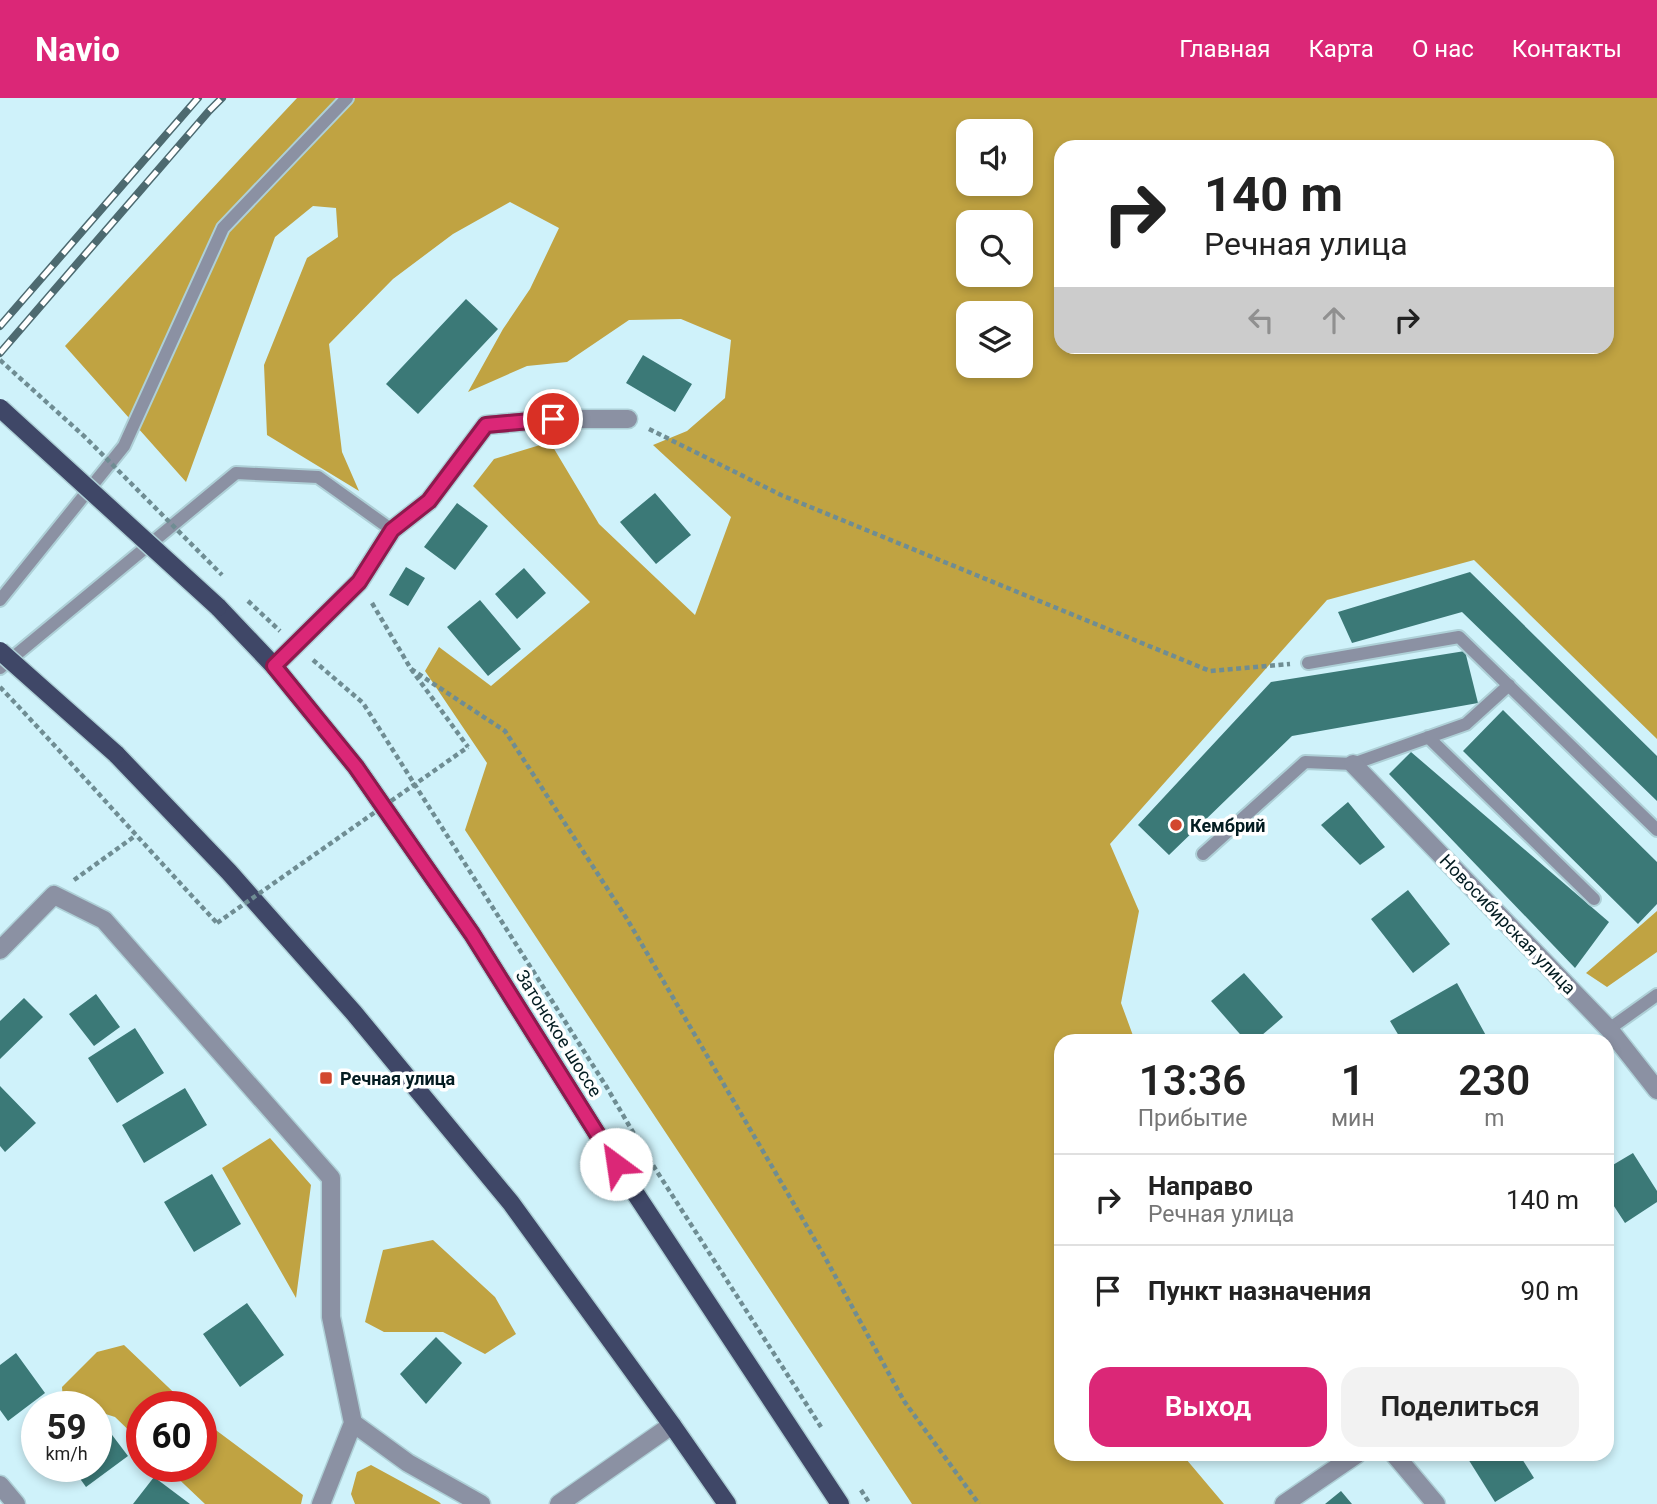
<!DOCTYPE html>
<html lang="ru">
<meta charset="utf-8">
<style>
body{margin:0;font-family:Roboto,sans-serif;background:#f2f2f2;color:#222;height:100vh;display:flex;flex-direction:column;font-size:26px;white-space:nowrap}
*{box-sizing:border-box;margin:0}
p{font-size:23px;color:#767676}
.icon{flex:none;width:38px;height:38px;fill:none;stroke:currentColor;stroke-width:2;stroke-linecap:round;stroke-linejoin:round}
.map{position:relative;flex:1;overflow:hidden}
.drawer{position:absolute;left:1054px;top:936px;width:560px;height:427px;display:flex;flex-direction:column;background:#fff;border-radius:21px;box-shadow:0 4px 10px #0003}
.drawer>*{flex:none}
.guide{position:absolute;left:1054px;top:42px;width:560px;height:214px;border-radius:21px;box-shadow:0 4px 10px #0003;background:#fff;color:#222;overflow:hidden}
.fabs{position:absolute;left:956px;top:21px;display:grid;gap:14px}
.fabs a{display:grid;place-items:center;width:77px;height:77px;border-radius:14px;background:#fff;box-shadow:0 4px 10px #0003;font-size:35px}
.speed{position:absolute;left:21px;top:1293px;display:flex;gap:14px;font-size:35px;font-weight:700;text-align:center}
.speed>*{display:grid;place-content:center;width:91px;height:91px;border-radius:50%;background:#fff;box-shadow:0 4px 10px #0003;line-height:1}
.speed small{font-size:18px;font-weight:400}
.speed .limit{border:10px solid #d22;background:#fff;color:#111}
.pin{position:absolute;display:grid;place-items:center;width:60px;height:60px;color:#fff;margin:-30px;border:4px solid #fff;border-radius:50%;box-shadow:0 2px 7px #0007}
.me{position:absolute;width:77px;margin:-38px;rotate:329deg;stroke-linejoin:round;filter:drop-shadow(0 0 5px #0008)}
.turn{display:flex;align-items:center;gap:24px;height:147px;padding:0 35px;font-size:32px}
.turn .icon{width:91px;height:91px;stroke-width:2.5}
.turn b{display:block;font-size:49px;line-height:60px}
.lanes{display:flex;align-items:center;height:66px;padding:0 35px;background:#0003;justify-content:center;gap:35px;direction:ltr}
.lanes .off{opacity:.35}
.eta{display:flex;justify-content:space-evenly;align-items:center;height:119px;text-align:center}
.eta b{font-size:42px;font-weight:600;line-height:49px}
.button{display:flex;gap:14px;margin-top:auto;padding:14px 35px}
.button a{flex:1;height:80px;border-radius:21px;background:#db2777;color:#fff;font-size:28px;font-weight:600;line-height:80px;text-align:center}
.button a+a{background:#f2f2f2;color:#222}
ul{padding:0;list-style:none}
li{display:flex;align-items:center;gap:21px;height:91px;padding:0 35px;border-top:2px solid #e0e0e0}
li div{flex:1}
li b{display:block;font-size:26px}
li em{font-style:normal}
header{display:flex;align-items:center;gap:42px;box-sizing:border-box;height:98px;padding:0 35px;background:#db2777;color:#fff}
header strong{font-size:33px}
nav{display:flex;gap:38px;margin-inline-start:auto;font-size:24px}
.map>svg:first-child{display:block}
.forest{fill:#c0a342;fill-rule:evenodd}
.building{fill:#3b7977}
.lines{fill:none;stroke-linecap:round;stroke-linejoin:round}
.service-casing{stroke:#aed0d7;stroke-width:16}
.minor-casing{stroke:#aed0d7;stroke-width:21}
.primary-casing{stroke:#aed0d7;stroke-width:21}
.path{stroke:#6f8d93;stroke-width:4.5;stroke-dasharray:5 3.5;stroke-linecap:butt}
.service{stroke:#8b91a3;stroke-width:12}
.minor{stroke:#8b91a3;stroke-width:18}
.primary{stroke:#3f4767;stroke-width:18}
.rail-casing{stroke:#4d6a70;stroke-width:8}
.rail{stroke:#fff;stroke-width:5;stroke-dasharray:16;stroke-linecap:butt}
.primary-bridge-casing{stroke:#aed0d7;stroke-width:21;stroke-linecap:butt}
.path-bridge{stroke:#6f8d93;stroke-width:4.5;stroke-dasharray:5 3.5;stroke-linecap:butt}
.primary-bridge{stroke:#3f4767;stroke-width:18}
.route-casing{stroke:#8e194d;stroke-width:18}
.route{stroke:#db2777;stroke-width:12}
.poi-dot{fill:#d2472e;stroke:#fff;stroke-width:2.5}
.labels{text-anchor:middle;dominant-baseline:central;stroke-width:7;stroke-linejoin:round;paint-order:stroke}
.poi-label{font-size:18px;font-weight:bold;fill:#031c21;stroke:#fff;text-anchor:start}
.street-label{font-size:18px;fill:#031c21;stroke:#fff}
</style>
<header>
<strong>Navio</strong>
<nav><a>Главная</a><a>Карта</a><a>О нас</a><a>Контакты</a></nav>
</header>
<div class="map">
<svg width="1657" height="1406" viewBox="0 0 1657 1406">
<rect width="100%" height="100%" fill="#cff2fa"/>
<path class="forest" d="M297,0H1657V641L1474,462L1327,502L1110,746L1139,813L1121,905L1135,943H1060V1356H1190L1186,1361L1224,1406H912L465,732L487,665L425,573L439,549L491,588L590,504L473,388L494,361L550,344L599,426L695,517L731,419L653,347L687,333L725,300L731,242L681,221L629,222L567,264L527,268L468,294L503,231L530,191L559,130L510,104L453,136L393,181L329,246L342,354L359,393L267,337L264,267L307,160L338,139L336,110L313,108L275,139L186,384L65,248ZM968,33H1020V86H968ZM1060,49H1606V248H1060ZM968,124H1020V177H968ZM968,215H1020V268H968Z
M1657,813V854L1607,889L1586,875Z
M270,1040L311,1087L296,1200L222,1070Z
M433,1142L495,1199L516,1236L485,1256L443,1234H384L365,1224L383,1152Z
M124,1247L189,1309H142V1345L115,1319L96,1313V1309H83L63,1303L62,1289L97,1254Z
M201,1321L303,1397L301,1406H205L166,1369L201,1368Z
M371,1367L439,1404L441,1406H355L351,1396L357,1374Z"/>
<path class="building" d="M466,201L498,231L418,316L386,286Z
M643,257L692,286L675,314L626,285Z
M655,395L691,437L656,466L620,424Z
M457,405L488,428L455,472L424,449Z
M406,469L425,480L408,508L389,497Z
M524,470L546,495L517,521L495,496Z
M1470,474L1657,658V703L1462,514L1352,545L1338,514Z
M480,502L521,551L488,578L447,529Z
M1465,553L1478,605L1292,638L1169,757L1138,727L1271,584Z
M1503,612L1657,764V806L1638,826L1463,653Z
M1411,654L1609,824L1575,870L1389,676Z
M1348,704L1385,749L1360,767L1321,727Z
M1408,792L1450,846L1413,875L1371,821Z
M1244,875L1283,919L1255,943H1246L1211,903Z
M1457,885L1489,943H1402L1390,923Z
M96,896L120,929L94,948L69,916Z
M24,900L43,919L0,961V923Z
M135,930L164,975L117,1005L88,960Z
M0,988L36,1025L5,1054L0,1048Z
M185,990L207,1027L144,1065L122,1027Z
M1633,1055L1657,1093V1104L1625,1125L1606,1096V1071Z
M212,1076L241,1126L194,1154L164,1104Z
M247,1205L284,1257L240,1289L203,1236Z
M436,1239L462,1265L426,1306L400,1276Z
M16,1255L45,1295L8,1323L0,1312V1267Z
M103,1325L128,1358L86,1389L71,1368H96V1330Z
M1465,1356H1519L1534,1380L1495,1404Z
M154,1379L190,1406H133Z
M1341,1393L1352,1406H1325Z"/>
<g class="lines">
<g class="service-casing">
<path id="service" d="M0,502L124,348L223,130L347,0
M1308,565L1459,539L1657,732
M0,570L236,375L318,379L392,432
M1428,639L1594,801
M1203,756L1305,664L1353,666L1466,626L1509,587
M1609,931L1657,897"/>
</g>
<g class="minor-casing">
<path id="minor" d="M274,568L359,484L392,432L429,403L486,327L553,321H628
M1353,666L1609,931L1657,992
M0,852L54,797L104,822L331,1080V1219L353,1325
M353,1325L408,1365L481,1406
M1394,1356L1436,1406
M0,1387L16,1406
M321,1406L353,1325
M559,1406L672,1327
M1284,1406L1357,1356"/>
</g>
<g class="primary-casing">
<path id="primary" d="M218,509L274,568L356,669L472,836L616,1066L840,1406
M116,656L229,774L354,915L511,1105L672,1327L727,1406"/>
</g>
<path class="path" d="M649,331L781,397L1210,573L1290,566
M248,503L280,533
M372,505L411,571L468,649
M313,562L363,605L606,988L647,1058L821,1329
M411,571L505,633L627,821L822,1154L904,1303L979,1406
M0,589C74,667 144,747 217,825
M74,782L135,738
M861,1392L870,1406"/>
<use href="#service" class="service"/>
<use href="#minor" class="minor"/>
<use href="#primary" class="primary"/>
<g class="rail-casing">
<path id="rail" d="M0,228L198,0
M0,255L209,13L222,0"/>
</g>
<use href="#rail" class="rail"/>
<g class="primary-bridge-casing">
<path id="primary-bridge" d="M0,310L218,509
M0,553L116,656"/>
</g>
<path class="path-bridge" d="M0,262L85,339L222,477
M217,825L468,649"/>
<use href="#primary-bridge" class="primary-bridge"/>
</g>
<g class="lines">
<g class="route-casing">
<path id="route" d="M553,321L486,327L429,403L392,432L359,484L274,568L356,669L472,836L616,1066"/>
</g>
<use href="#route" class="route"/>
</g>
<g class="poi-dot">
<circle cx="1176" cy="727" r="7"/>
<rect x="319" y="973" width="14" height="14" rx="3.5"/>
</g>
<g class="labels">
<g class="poi-label">
<text x="1190" y="727">Кембрий</text>
<text x="340" y="980">Речная улица</text>
</g>
<g class="street-label">
<text transform="translate(1508 826) rotate(46)">Новосибирская улица</text>
<text transform="translate(559 935) rotate(58)">Затонское шоссе</text>
</g>
</g>
</svg>
<div class="fabs">
<a><svg class="icon" aria-label="sound" viewBox="0 0 24 24"><path d="M4 9h4l5-4v14l-5-4H4zM17 9q2 3 0 6"/></svg></a>
<a><svg class="icon" aria-label="search" viewBox="0 0 24 24"><circle cx="10" cy="10" r="6"/><path d="M15 15l6 6"/></svg></a>
<a><svg class="icon" aria-label="layers" viewBox="0 0 24 24"><path d="M12 4l9 5-9 5-9-5zM3 14l9 5 9-5"/></svg></a>
</div>
<div class="speed"><div>59<small>km/h</small></div><div class="limit">60</div></div>
<div class="pin" style="left:553px;top:321px;background:#d93025"><svg class="icon" aria-label="arrive" viewBox="0 0 24 24"><path d="M6 21V4h12l-3 4 3 4H6"/></svg></div>
<svg class="me" style="left:616px;top:1066px" viewBox="-20 -20 40 40"><circle r="19" fill="#fff"/><path d="M0-13L10 11 0 6-10 11z" fill="#db2777"/></svg>
<div class="guide">
<div class="turn"><svg class="icon" aria-label="right" viewBox="0 0 24 24"><path d="M7 20v-9h11M14 6l5 5-5 5"/></svg><div><b>140 m</b>Речная улица</div></div>
<div class="lanes"><svg class="icon off" aria-label="left" viewBox="0 0 24 24"><path d="M17 20v-9H6M10 6l-5 5 5 5"/></svg><svg class="icon off" aria-label="ahead" viewBox="0 0 24 24"><path d="M12 20V5M6 11l6-6 6 6"/></svg><svg class="icon" aria-label="right" viewBox="0 0 24 24"><path d="M7 20v-9h11M14 6l5 5-5 5"/></svg></div>
</div>
<section class="drawer">
<div class="eta">
<div><b>13:36</b><p>Прибытие</p></div>
<div><b>1</b><p>мин</p></div>
<div><b>230</b><p>m</p></div>
</div>
<ul>
<li><svg class="icon" aria-label="right" viewBox="0 0 24 24"><path d="M7 20v-9h11M14 6l5 5-5 5"/></svg><div><b>Направо</b><p>Речная улица</p></div><em>140 m</em></li>
<li><svg class="icon" aria-label="arrive" viewBox="0 0 24 24"><path d="M6 21V4h12l-3 4 3 4H6"/></svg><div><b>Пункт назначения</b></div><em>90 m</em></li>
</ul>
<div class="button"><a>Выход</a><a>Поделиться</a></div>
</section>
</div>
